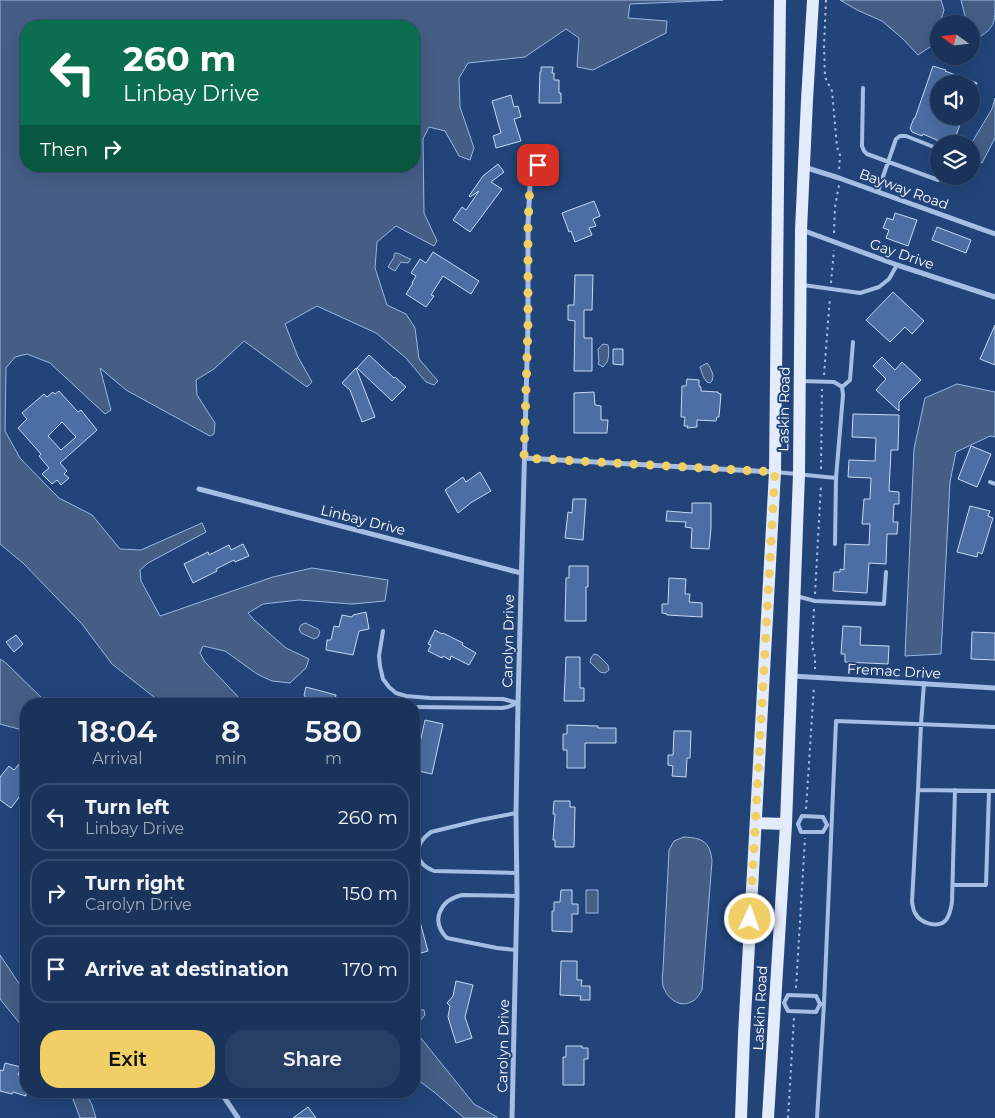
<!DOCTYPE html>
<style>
body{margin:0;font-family:Montserrat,sans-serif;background:#273f64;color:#f1f3f6;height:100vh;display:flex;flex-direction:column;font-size:19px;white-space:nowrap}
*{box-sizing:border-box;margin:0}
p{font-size:16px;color:#9faabb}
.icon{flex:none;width:28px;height:28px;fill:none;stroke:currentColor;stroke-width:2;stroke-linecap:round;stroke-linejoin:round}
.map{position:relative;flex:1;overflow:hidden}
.drawer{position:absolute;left:20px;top:698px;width:400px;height:400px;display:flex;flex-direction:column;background:#1a335b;border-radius:20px;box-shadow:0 5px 20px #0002,0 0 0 1px #384e71}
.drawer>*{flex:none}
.banner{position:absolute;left:20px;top:20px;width:400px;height:152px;border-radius:20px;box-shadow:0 5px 20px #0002,0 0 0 1px #384e71;background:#0b6e4f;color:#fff;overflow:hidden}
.needle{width:32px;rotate:285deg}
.tools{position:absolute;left:930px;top:15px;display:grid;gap:10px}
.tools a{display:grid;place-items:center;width:50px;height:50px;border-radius:50%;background:#1a335b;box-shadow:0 5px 20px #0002,0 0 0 1px #384e71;font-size:25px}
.pin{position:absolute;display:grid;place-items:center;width:42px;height:42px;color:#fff;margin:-21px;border-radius:10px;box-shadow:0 2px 8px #0006}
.me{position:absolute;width:55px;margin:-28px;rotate:3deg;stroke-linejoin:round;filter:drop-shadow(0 0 4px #0008)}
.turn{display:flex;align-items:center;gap:18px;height:105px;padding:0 20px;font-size:22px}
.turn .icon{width:65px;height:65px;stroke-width:2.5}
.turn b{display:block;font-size:35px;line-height:42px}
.then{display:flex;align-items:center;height:48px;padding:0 20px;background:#0003;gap:10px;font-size:19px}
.eta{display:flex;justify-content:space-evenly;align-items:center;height:85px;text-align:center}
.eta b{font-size:30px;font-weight:600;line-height:35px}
.button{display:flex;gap:10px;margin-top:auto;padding:10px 20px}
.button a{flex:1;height:58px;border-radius:20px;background:#f0cf67;color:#111;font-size:20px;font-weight:600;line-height:58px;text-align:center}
.button a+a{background:#273f64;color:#f1f3f6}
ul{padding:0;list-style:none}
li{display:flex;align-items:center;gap:15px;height:68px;margin:0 10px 8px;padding:0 10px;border:2px solid #384e71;border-radius:20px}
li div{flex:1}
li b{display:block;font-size:19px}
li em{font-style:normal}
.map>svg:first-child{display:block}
.water{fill:#455e85;stroke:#98b8e6;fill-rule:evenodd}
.building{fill:#4b6ea3;stroke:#c7d9f4;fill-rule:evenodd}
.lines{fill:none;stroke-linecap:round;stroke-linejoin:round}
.path{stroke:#a4bee5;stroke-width:2;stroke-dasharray:2.5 4;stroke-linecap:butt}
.service{stroke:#a4bee5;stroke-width:4}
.minor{stroke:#a4bee5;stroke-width:5}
.primary{stroke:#e4ecfc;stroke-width:12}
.route{stroke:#f0cf67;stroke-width:9;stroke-dasharray:0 16.2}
.labels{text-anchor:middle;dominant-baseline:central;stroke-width:4;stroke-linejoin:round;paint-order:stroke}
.street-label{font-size:14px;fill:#fff;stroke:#224479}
</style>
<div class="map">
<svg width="995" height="1118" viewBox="0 0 995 1118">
<rect width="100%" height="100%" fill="#224479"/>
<path class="water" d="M0,0H723L630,4L628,18L667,21L666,33L593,70L577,67L579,38L566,29L525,57L468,63L459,78L460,107L474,148L470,160L459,156L445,131L429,127L423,139L424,213L437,241L434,246L396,226L377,242L375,268L387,305L406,314L415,328L419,359L438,381L434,385L426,382L406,358L376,333L317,306L285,324L298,357L312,382L307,387L244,341L214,369L196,380L197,395L215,423L214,434L210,436L126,390L100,368L111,410L105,414L50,363L27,354L15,357L6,368L5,431L20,458L51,490L59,498L92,515L120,549L141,550L202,523L206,532L148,563L140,570L141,581L160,616L273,577L312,568L388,580L385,601L352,604L299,600L263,604L248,613L254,620L286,648L309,659L306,668L290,683L272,681L257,674L225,651L203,646L200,653L205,662L245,704H163L112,664L82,624L23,563L0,544ZM26,26H414V166H26Z
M840,0H941L944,10L933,45L918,55L902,38L882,21L857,10Z
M961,0H995C995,24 995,28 976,39L971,33V24H967Z
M995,98V138L982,163L971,154V144L992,109Z
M395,253C401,253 405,258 411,259L408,263L401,262L395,271L388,267L394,257V255Z
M603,344L608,345C609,347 609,359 607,362C606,364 604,365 603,367L598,364L599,362L598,349Z
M707,363C709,365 713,373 713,376L712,381L710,383L707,382C703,378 702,373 700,367Z
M957,384L995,392V437L990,436L956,452L950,482L941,654L905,656L914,449L925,398Z
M305,623L318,629L320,632L318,637L314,639L301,633L299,629L301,625Z
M594,654L598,655L608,665L609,670L605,673L600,672L590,662L591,658Z
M0,659L6,663L48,704H26V731L0,724Z
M684,837C702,838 710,841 712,861L702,990C699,995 696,1000 691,1002C679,1008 667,998 663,986C662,981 662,975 663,970L669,850L674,841Z
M586,890H598V913H586Z
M0,955L26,994V1031L0,999Z
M414,1010H424L425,1015L417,1024L420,1037L474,1104L497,1117V1118H464L434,1092L414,1077Z
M70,1091H85L92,1105L96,1118H80Z"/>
<path class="building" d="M933,66L946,70L945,71L977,83V84H939V116H963L953,144H946L923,134L922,136L912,132L910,128L914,118H915Z
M541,67H553L552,73H554V80H559V93H561V103H539L540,72H541Z
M511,95L514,107L518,106L521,117L514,119L521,141L496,148L493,136L501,133L492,101Z
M498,164L504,172L491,182L502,189L470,232L453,220L462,207L466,210L479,191L470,197L469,196L483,176Z
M594,201L600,216L593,219L596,226L589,228L592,235L575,242L571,231L569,232L562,213Z
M895,213L917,220L908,246L886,238L889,230L883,228L887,218L893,220Z
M937,227L971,240L966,253L932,240Z
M433,252L479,281L471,294L443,276L431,295L434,296L426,307L406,294L413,283H412L416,276L411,273L420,259L426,263Z
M575,275H593L592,310H584V338H592V371H574L575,321L568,320V305H574Z
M893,292L924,321L912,334L905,327L890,342L866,320Z
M995,325V365L980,359Z
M613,349H623V365L613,364Z
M369,355L394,378L395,377L406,387L392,401L357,368Z
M882,357L895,370L902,362L921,380L899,402V411L876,390L886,379L873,366Z
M356,368L375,417L362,422L350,390L342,383Z
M687,379L699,380V386L701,387V391L718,392V393L721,394L719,417H717L716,421L697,420V427L687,428L688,426H684L685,417H681L682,386H686Z
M59,391L78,412L81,410L97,430L60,463L67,471L64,474L69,478L61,485L57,480L52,484L42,474L49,468L39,456L41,454L18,428L27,419L22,413L44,394L47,397L53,392L55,394ZM62,422L76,437L61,450L48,436Z
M594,392L595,405L601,406V420H608L607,433H574V393Z
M853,414L899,415L898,450H891L889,491L899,492V504H894L893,522H898L897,534H887L886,564L869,563L867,593L833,591L834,572H840V569L844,570L845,544L869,545L870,524H862L864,499H870L871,478L848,477L849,460L875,461L876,438L852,437Z
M971,446L991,454L977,487L958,479Z
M480,472L491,491L472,502L458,513L445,490L463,477L466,482Z
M573,499H586L583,540L565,538L568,512L572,513Z
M692,503H711V528L709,549L691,548L692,528L685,527L686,522L666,521L667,511L692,513Z
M970,506L990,511L988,516L993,518L982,554L978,552L977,557L957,552Z
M243,544L249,556L235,562L234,560L216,569L217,571L193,583L184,564L208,552L209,555L229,545L231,550Z
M569,566H588V587H586V621H565L566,578H569Z
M669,578L686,579L685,594H690L689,602L702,603V617L667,615V614L662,613V604H668Z
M366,612L369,629L359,631L353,655L326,650L327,640H331L334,626L339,627L342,615L352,617L353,615Z
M843,626L861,627L860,645L889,646L888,664L845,662V654H841Z
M435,630L442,634L443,633L463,643L462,645L476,653L469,665L451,656L450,660L443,656L442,658L428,651L431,645L428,644Z
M972,632L995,633V660L971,659Z
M16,635L23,644L14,652L6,642Z
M566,657H580V688H584V701H564Z
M306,687L336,695L334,704H310L304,695Z
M425,720L443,724L432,774L414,770Z
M567,725L598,726V728H616V743H585V768H567V750H563V734H567Z
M674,731H691L690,758H687L686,777L672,776L673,766L668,765V755H673Z
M20,763L26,768V788L11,808L0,800V777L9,766L14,770Z
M554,801H570V807H575L574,847H555V840H553L555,814H553Z
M561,890H572V904H578V914H572V932L552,931V911H554V902H560Z
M414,911H417L428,951L414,955Z
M561,961H577V980H582L581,986H590V1000H580L581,996L560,995Z
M456,981L473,985L465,1017L472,1038L456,1043L448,1017L450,1006L447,1003L453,996Z
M566,1046H582V1048H588V1059H584V1085H563V1057H566Z
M5,1063L21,1067L18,1075L26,1077V1096L13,1092L12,1094L0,1091V1070L3,1071Z
M308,1107L316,1118H293Z"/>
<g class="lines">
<path class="path" d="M826,0L824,46L825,77L832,91L837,147L840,155L839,171
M834,233L835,207L839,185
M831,283L834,250
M824,375L830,297
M821,469L822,389
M815,594L821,484
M814,609L812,645L815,657V669
M806,809L814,686
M796,988L805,838
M788,1118L794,1018"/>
<path class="service" d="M863,88L862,146L864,151L867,154L938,180
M878,191L896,139L900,136H906L939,149
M803,285L860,293L879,287L889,279L897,265
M801,381L834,382L842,387L843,395L836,478L835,544
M842,387L850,380L853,342
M776,472L836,478
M990,482L995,484
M796,596L815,601L884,604L886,572
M383,631L379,656L380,666L383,679L389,687L396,693L406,696L430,698L503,699L518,703
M414,707L502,708L508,707L518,703
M918,790L921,724L924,683
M955,790L952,902C951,908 950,915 946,920C938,929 920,923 915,913C913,910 913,906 912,902L918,790L995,791
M516,813L480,820L431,832C414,844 412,862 434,871L517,873
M798,824L801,832H823L827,825
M798,824L802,816L823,817L827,825
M953,885H986L989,791
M516,950L497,948L447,938C430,921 440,900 462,895L517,896
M784,1003L788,995L816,996L820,1004H824L817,1118
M784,1003L788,1011L816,1012L820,1004
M824,1004L836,721L995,727"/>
<path class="minor" d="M804,167L839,178L995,234
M802,230L897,265L995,297
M524,458L774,472
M199,489L521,573
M792,676L995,688
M220,1091L238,1118
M512,1118L517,896L516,813L518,703L528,324V224L530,185L533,173L538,165"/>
<path class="primary" d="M756,823L786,824
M741,1118L744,1035L775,472L780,0
M768,1118L786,824L799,474L801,230L807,100L813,0"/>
</g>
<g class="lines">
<path class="route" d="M538,165L533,173L530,185L528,224V324L524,458L775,472L750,919"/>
</g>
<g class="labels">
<g class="street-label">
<text transform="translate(904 189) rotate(20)">Bayway Road</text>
<text transform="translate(902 254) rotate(19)">Gay Drive</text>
<text transform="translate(784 409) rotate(-89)">Laskin Road</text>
<text transform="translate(363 520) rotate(14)">Linbay Drive</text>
<text transform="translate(508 641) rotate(-89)">Carolyn Drive</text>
<text transform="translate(894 671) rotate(3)">Fremac Drive</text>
<text transform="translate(760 1008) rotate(-87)">Laskin Road</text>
<text transform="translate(503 1046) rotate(-89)">Carolyn Drive</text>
</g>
</g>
</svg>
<div class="tools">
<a><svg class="needle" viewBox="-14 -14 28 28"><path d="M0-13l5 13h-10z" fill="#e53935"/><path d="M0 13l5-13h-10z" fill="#9faabb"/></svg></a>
<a><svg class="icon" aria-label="sound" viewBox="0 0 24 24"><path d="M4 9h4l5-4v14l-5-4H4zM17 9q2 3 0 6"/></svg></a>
<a><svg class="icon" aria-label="layers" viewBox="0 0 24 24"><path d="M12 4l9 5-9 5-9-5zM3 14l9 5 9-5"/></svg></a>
</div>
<div class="pin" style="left:538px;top:165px;background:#d93025"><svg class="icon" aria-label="arrive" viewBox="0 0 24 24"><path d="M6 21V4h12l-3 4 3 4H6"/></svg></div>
<svg class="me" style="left:750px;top:919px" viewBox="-20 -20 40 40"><circle r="17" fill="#f0cf67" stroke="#fff" stroke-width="3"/><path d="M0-11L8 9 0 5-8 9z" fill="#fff"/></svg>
<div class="banner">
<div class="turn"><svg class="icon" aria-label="left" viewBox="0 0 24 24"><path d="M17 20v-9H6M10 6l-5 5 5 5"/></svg><div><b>260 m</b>Linbay Drive</div></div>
<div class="then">Then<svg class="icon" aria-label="right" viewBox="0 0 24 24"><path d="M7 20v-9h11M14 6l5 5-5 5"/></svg></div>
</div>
<section class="drawer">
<div class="eta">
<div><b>18:04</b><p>Arrival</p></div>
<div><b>8</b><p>min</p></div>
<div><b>580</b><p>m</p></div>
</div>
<ul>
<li><svg class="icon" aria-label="left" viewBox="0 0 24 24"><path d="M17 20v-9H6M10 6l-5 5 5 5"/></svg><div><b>Turn left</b><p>Linbay Drive</p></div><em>260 m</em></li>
<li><svg class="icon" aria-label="right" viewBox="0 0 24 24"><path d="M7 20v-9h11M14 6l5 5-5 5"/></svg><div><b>Turn right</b><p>Carolyn Drive</p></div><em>150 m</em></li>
<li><svg class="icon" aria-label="arrive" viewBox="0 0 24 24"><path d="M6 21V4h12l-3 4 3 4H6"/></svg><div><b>Arrive at destination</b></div><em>170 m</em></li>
</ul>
<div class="button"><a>Exit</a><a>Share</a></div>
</section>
</div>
